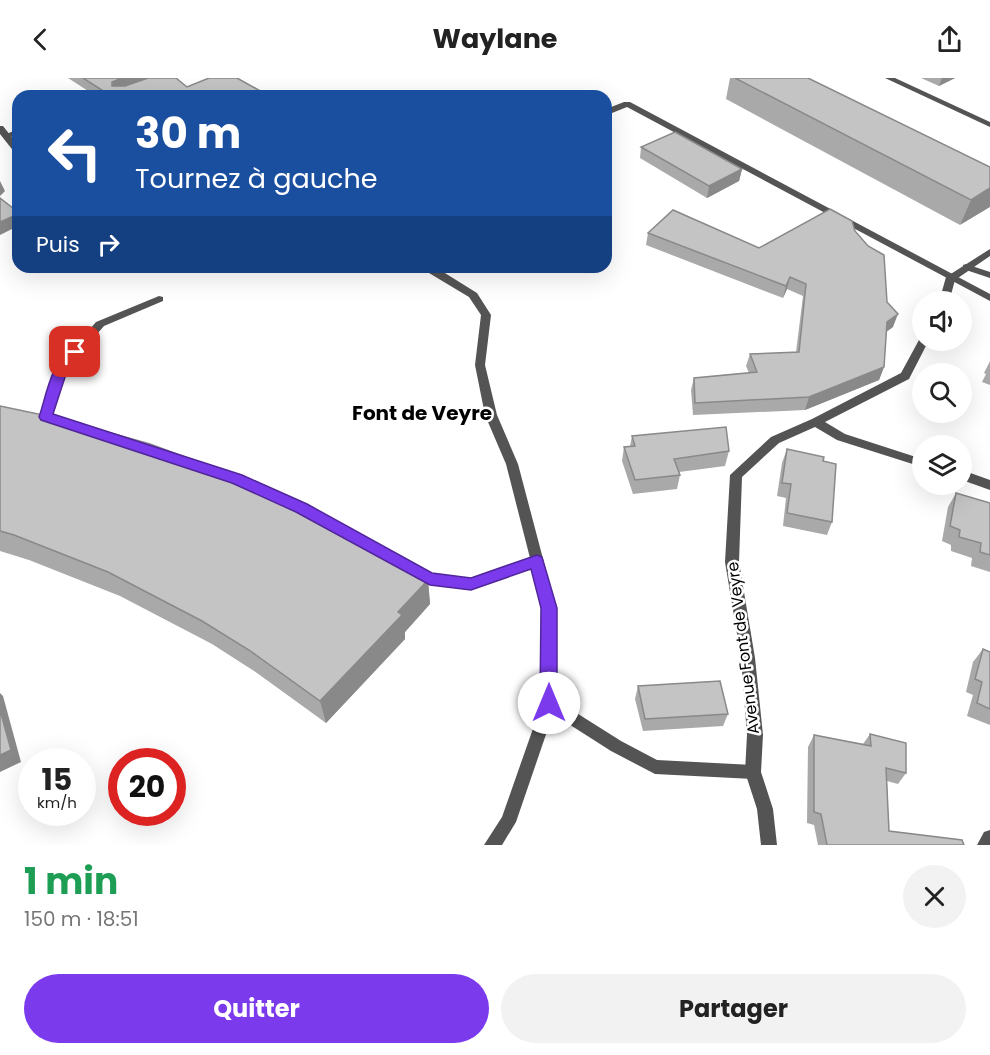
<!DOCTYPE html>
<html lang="fr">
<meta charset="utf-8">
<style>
body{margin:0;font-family:Poppins,sans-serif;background:#f2f2f2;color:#222;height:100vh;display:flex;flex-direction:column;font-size:22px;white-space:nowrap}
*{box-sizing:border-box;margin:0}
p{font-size:20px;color:#767676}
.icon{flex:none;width:33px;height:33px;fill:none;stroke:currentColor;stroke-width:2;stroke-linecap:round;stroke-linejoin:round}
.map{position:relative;height:767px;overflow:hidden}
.details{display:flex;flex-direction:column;background:#fff;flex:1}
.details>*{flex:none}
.guide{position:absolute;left:12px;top:12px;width:600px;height:183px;border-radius:18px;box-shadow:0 6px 24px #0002;background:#1a4fa0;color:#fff;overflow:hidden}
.buttons{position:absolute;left:912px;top:213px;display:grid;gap:12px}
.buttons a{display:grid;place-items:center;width:60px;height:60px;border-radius:50%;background:#fff;box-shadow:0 6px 24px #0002;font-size:30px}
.speed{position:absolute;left:18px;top:670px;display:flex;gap:12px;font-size:30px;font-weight:700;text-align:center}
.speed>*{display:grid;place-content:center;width:78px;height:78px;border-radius:50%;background:#fff;box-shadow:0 6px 24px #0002;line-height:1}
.speed small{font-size:15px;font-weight:400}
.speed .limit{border:9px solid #d22;background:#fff;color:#111}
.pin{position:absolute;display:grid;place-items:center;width:51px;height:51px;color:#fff;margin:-26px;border-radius:12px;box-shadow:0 3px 9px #0006}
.me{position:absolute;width:66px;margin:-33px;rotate:0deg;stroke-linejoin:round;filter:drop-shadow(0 0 4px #0008)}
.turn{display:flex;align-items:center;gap:21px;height:126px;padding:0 24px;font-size:27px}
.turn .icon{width:78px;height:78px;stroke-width:2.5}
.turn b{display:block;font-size:42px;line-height:51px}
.then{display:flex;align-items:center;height:57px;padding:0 24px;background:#0003;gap:12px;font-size:22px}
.round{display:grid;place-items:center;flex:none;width:63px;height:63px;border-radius:32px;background:#f2f2f2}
.headline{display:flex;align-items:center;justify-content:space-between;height:102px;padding:0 24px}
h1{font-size:36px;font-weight:700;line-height:45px;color:#1e9e55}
.action{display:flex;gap:12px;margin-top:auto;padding:12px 24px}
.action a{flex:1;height:69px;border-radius:36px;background:#7c3aed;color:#fff;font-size:24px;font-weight:700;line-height:69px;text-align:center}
.action a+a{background:#f2f2f2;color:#222}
header{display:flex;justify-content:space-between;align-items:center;height:78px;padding:0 24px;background:#fff;font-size:27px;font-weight:700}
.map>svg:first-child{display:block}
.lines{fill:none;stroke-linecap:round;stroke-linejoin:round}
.lane{fill:#545454;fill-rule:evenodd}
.street{fill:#545454;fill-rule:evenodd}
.wall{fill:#a9a9a9}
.shaded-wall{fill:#898989}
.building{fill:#c4c4c4;stroke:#898989;stroke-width:1.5}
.route{fill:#7c3aed;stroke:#51269a;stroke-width:1.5}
.labels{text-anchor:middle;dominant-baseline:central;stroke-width:5;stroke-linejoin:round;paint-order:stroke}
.street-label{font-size:16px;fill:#000;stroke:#fff}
.quarter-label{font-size:20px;font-weight:bold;fill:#000;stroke:#fff}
</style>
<header><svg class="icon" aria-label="back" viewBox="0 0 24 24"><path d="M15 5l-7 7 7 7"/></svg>Waylane<svg class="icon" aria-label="share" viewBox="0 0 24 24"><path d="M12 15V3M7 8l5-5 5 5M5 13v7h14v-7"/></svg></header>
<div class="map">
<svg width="990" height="767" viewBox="0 0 990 767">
<rect width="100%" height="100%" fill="#fff"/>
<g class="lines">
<path class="lane" d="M624,24H630L990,216V223L627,29L612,35H606V31Z
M18,51V56L6,61L2,58Z
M966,186L990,194V200L963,191V187Z
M419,189H433L440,192L477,215L491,237L485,287L497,337L518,386L556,530V622L621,663L657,682L753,687L758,689L761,694L758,699L753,701L655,696L611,673L553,636L516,744L502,767H484L502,739L542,625V530L532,490L471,512L425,505L380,480L378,476L380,472L385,471L432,496L471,500L530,480L506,386L485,337L475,287L481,237L469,219Z
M159,218L163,219V223L104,248L67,290L52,337L62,341L64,344L62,347C56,349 44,345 40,339L57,289L96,244Z
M218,389L280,416L282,419L280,422H272L214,397L212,394L214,391Z"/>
<path class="street" d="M885,0H895L990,44V49Z
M0,48H3L18,67V76L15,75L0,56Z
M990,171V178L955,202L949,224H939L946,199Z
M922,259V262H929L909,301L825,344L845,356L922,381V389L837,362L815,349L779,365L742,399L739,484L755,580L763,657L761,694L773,731L777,767H761L757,731L745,694L747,657L741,580L725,484L730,397L771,359L812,341L901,295L919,262Z
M962,392L990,402V412L962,402Z
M990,752V767H977L984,754Z"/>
</g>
<path class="wall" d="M68,0H176L187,9L264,15L265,18H96Z
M730,0H808L990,89L960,147L726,21Z
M921,0H955L939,8Z
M641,69L742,91L739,103L707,120L640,80Z
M855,153L887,224L893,249L886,254L884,289L879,302L805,332L693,337L691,312L694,300L749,295L746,288L750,276L796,274L803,218L787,211L783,220L646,167L648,155L759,170Z
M990,283V307L982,304L986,296L984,295Z
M0,328L428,502L430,526L405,554V561L326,645L257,595L212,566L120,518L29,482L0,473Z
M632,358L729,373L725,388L679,394L680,397L677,411L633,416L622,383L624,369L630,368Z
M787,371L823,383L832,444L827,457L783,448L786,420L777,418L782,385Z
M956,415L990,425V494L971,488L972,480L951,473V467L942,463L948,429Z
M983,571L990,574V647L967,638L973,617L966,614L973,584Z
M638,608L728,636L723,648L643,653L635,621Z
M870,656L906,695L898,706L887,703L889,753L964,767H818L814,747L807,745L808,669L814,657L863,666Z"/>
<path class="shaded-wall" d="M122,0H160L116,18L112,4Z
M942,0H955L939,8Z
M742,91L739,103L707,120L709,108Z
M0,103L5,113L0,118Z
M990,110V129L960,147L971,122Z
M18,136V148L0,157V144Z
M790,199L787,211L783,220L786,208Z
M898,236L893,249L882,257L887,244Z
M884,289L879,302L805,332L809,319Z
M428,502L430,526L405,554V561L326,645L320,623L398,534Z
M0,615L3,618L21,684L0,694Z"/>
<path class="building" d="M83,0H122L112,4V8H125L148,0H176L187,9L209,0H237L264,15L256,18H111Z
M735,0H808L990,89V110L971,122Z
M675,54L742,91L709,108L641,69Z
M0,120L18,134V136L0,144Z
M830,131L852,143L855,153L868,168L884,177L887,224L898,236L887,244L884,289L809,319L695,325L694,300L757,294L750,276L799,274L806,206L790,199L786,208L648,155L673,132L759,170Z
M0,328L57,340L150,366L201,385L303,430L386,476L428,502L398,534L402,537L320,623L249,572L202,543L108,494L14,457L0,453Z
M726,349L729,373L674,381L680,397L635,402L624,369L635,368L632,358Z
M787,371L824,379L823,383L836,386L832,444L787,435L791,406L782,405Z
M956,415L990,425V477L980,474L981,465L959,459L960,452L950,448Z
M983,571L990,574V631L977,625L982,604L975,601Z
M720,603L728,636L645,641L638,608Z
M0,632L11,672L0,677Z
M870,656L906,665V695L886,690L889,753L962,762L964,767H827L821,736L814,734V657L871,668Z"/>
<path class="route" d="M75,270L81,274L68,290L53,336L242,397L307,426L432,495L471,500L537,477L542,479L557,530V625L555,630L549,632L543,630L540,625L541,530L531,491L471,512L430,507L296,434L232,405L41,342L39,339C46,319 52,278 75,270Z"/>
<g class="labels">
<g class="street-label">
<text transform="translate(743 570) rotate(-97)">Avenue Font de Veyre</text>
</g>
<g class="quarter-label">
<text x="422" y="335">Font de Veyre</text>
</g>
</g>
</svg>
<div class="buttons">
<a><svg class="icon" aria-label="sound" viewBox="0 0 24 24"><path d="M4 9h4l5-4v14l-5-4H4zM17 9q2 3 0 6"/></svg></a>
<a><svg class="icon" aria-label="search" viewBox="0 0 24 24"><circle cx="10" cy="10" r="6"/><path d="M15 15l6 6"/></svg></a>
<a><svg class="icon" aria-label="layers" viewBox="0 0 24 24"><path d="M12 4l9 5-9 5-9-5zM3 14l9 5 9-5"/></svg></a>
</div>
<div class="speed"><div>15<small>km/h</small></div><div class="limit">20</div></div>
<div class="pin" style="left:75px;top:274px;background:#d93025"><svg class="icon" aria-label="arrive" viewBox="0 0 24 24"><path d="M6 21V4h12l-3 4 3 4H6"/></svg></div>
<svg class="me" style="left:549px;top:625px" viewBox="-20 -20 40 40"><circle r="19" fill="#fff"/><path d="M0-13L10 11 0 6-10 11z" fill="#7c3aed"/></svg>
<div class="guide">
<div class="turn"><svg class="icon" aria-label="left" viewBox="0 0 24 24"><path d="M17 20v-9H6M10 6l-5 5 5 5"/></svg><div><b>30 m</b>Tournez à gauche</div></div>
<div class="then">Puis<svg class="icon" aria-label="right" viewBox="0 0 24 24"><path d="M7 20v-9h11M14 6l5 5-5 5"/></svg></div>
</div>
</div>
<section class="details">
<div class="headline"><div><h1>1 min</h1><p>150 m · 18:51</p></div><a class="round"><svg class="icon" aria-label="close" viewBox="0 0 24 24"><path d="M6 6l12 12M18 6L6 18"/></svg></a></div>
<div class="action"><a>Quitter</a><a>Partager</a></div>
</section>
